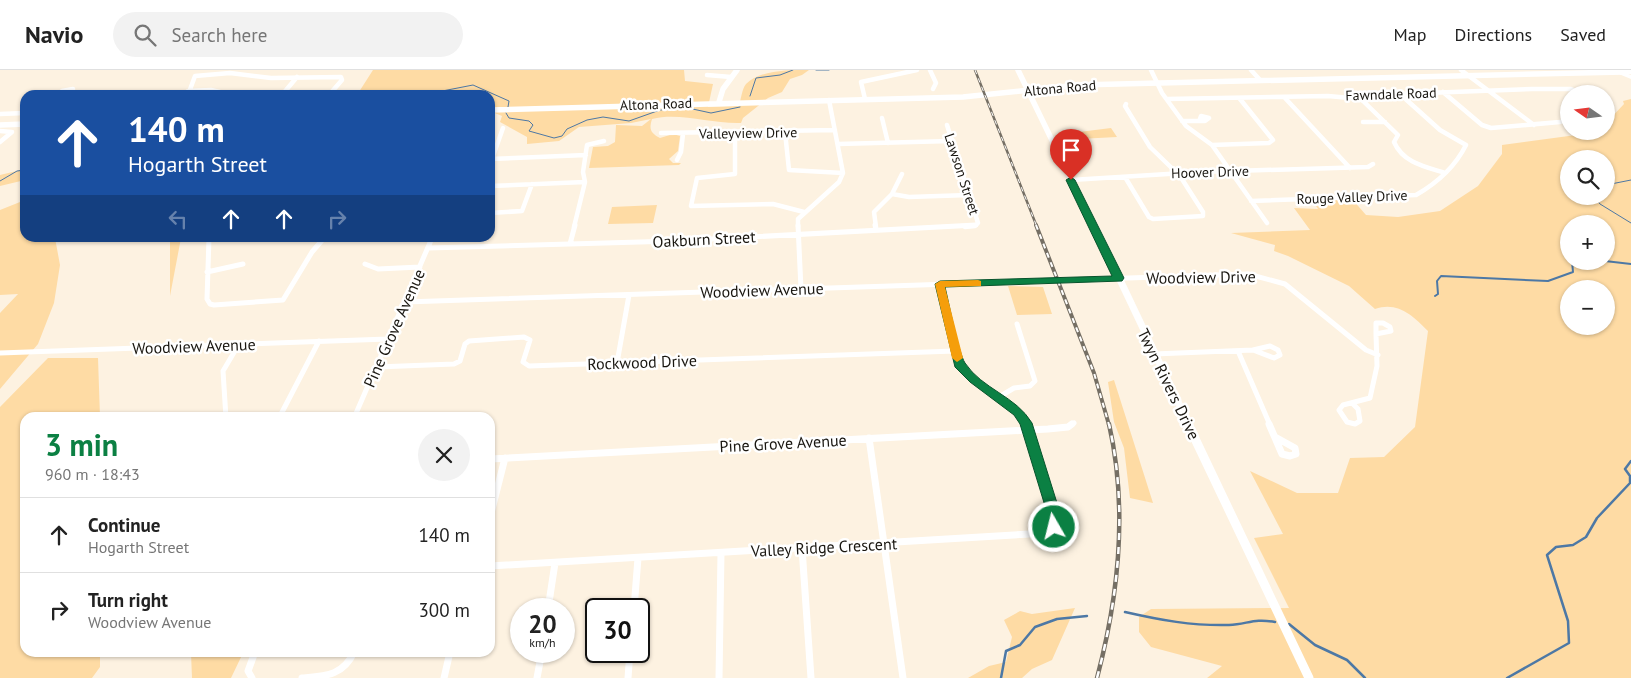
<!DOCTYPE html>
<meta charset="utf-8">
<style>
body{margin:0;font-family:"PT Sans",sans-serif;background:#f2f2f2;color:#222;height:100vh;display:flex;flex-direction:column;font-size:19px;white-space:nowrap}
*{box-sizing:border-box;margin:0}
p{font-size:16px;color:#767676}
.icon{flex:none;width:28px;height:28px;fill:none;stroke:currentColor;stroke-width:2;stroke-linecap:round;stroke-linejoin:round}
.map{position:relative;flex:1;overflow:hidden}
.side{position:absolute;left:20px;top:342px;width:475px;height:245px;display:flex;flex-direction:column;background:#fff;border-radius:15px;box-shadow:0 1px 4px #0004}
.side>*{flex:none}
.hud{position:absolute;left:20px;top:20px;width:475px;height:152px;border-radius:15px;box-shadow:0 1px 4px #0004;background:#1a4fa0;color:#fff;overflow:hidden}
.needle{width:32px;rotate:284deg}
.fabs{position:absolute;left:1560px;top:15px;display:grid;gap:10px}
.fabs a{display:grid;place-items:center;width:55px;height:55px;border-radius:50%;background:#fff;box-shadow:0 1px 4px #0004;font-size:25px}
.speed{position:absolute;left:510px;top:528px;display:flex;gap:10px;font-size:25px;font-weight:700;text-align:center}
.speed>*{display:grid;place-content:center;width:65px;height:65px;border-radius:50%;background:#fff;box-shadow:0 1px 4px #0004;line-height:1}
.speed small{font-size:12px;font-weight:400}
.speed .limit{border:2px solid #111;border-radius:8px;background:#fff;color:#111}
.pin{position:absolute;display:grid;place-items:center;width:42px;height:42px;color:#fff;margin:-51px -21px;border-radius:50% 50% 50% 0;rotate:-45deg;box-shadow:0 0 5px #0007}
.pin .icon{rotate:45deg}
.me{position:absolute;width:55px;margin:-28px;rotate:352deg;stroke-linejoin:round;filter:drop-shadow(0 0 4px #0008)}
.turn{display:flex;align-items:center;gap:18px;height:105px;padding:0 25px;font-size:22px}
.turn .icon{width:65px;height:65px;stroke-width:2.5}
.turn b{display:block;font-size:35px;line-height:42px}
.lanes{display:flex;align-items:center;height:48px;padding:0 25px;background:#0003;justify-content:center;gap:25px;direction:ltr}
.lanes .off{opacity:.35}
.round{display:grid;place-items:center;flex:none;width:52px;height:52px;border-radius:26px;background:#f2f2f2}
.head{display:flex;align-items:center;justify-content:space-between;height:85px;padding:0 25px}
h1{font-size:30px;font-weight:600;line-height:38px;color:#0b8043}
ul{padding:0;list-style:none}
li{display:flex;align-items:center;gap:15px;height:75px;padding:0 25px;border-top:1px solid #e0e0e0}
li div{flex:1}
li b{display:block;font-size:19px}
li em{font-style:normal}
header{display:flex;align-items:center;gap:30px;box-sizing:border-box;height:70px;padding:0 25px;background:#fff;border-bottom:1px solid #e0e0e0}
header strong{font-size:24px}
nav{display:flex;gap:28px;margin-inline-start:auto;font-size:18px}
.search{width:350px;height:45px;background:#f2f2f2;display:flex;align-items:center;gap:12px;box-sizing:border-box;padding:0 18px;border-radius:28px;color:#767676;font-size:19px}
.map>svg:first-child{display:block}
.green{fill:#fedba4;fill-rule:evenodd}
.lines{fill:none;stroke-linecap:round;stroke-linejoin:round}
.stream-far2{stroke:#4d78a5;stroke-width:1}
.stream-far1{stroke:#4d78a5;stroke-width:2}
.stream{stroke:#4d78a5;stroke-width:2.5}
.street-far2{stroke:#fff;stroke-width:4.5}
.street-far1{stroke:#fff;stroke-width:5}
.street{stroke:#fff;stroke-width:7}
.secondary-far2{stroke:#fff;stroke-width:5.5}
.secondary-far1{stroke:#fff;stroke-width:7}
.secondary{stroke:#fff;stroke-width:9}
.primary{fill:#fff;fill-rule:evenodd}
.rail-far2-casing{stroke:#756f64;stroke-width:2.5}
.rail-far1-casing{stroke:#756f64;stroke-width:4}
.rail-casing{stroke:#756f64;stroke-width:4.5}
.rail-far2{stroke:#fff;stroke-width:1;stroke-dasharray:4.5;stroke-linecap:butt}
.rail-far1{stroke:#fff;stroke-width:2;stroke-dasharray:5;stroke-linecap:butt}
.rail{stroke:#fff;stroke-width:2.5;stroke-dasharray:7;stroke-linecap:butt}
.route{fill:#0b8043;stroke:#07532c}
.slow{fill:#f59e0b}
.labels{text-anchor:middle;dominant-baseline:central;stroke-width:5;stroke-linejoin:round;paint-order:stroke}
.far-street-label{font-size:14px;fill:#191610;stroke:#fff}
.street-label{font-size:16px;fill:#191610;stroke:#fff}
</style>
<header>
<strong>Navio</strong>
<div class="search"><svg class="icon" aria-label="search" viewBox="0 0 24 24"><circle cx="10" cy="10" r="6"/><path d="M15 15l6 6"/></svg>Search here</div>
<nav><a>Map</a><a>Directions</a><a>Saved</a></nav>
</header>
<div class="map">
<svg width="1631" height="608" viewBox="0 0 1631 608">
<rect width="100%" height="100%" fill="#fdf2e1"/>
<path class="green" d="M373,0H684L685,11L713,14L708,37L739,36C741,29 742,19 746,14C760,0 788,0 809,0L802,5L790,9L782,22L768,28L743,48L741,53C711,54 680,42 652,49C649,59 650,63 660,68L673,64L680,66L678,81L669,89L673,93H681L679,95L589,98L593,77L608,76L615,72L616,55L642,56L651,49L631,53L579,57L559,71L527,74V67L500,52L502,46L490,41V25H357Z
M1631,29V608H1207L1222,596L1151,577L1139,562V547L1151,539L1289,538L1254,468L1283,464L1250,401L1297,423H1338L1350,388L1384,387L1415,357L1428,261C1413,246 1398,231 1375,239L1349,216L1288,186L1274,181L1275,175L1231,163L1310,160L1294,138L1318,139L1312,130L1352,129L1366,145L1398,147L1440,141L1478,116L1502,84V75L1606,61V53L1624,34L1623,31ZM1569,89H1606V126H1569ZM1569,154H1606V191H1569ZM1569,219H1606V256H1569Z
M1111,58L1117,67L1079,69L1071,63Z
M25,99V110L0,116V105Z
M25,130V168H55L60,195L54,233L38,274L0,319V243L18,224L0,225V140Z
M657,135L653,153L608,154L612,137Z
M170,168H181L170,226Z
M1008,216L1043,217L1052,244L1017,245Z
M48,288H98L100,347L25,348V582L100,583V597L92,608H0V337Z
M1114,310L1153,433L1130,428L1124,378L1114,352L1108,312Z
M1075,538L1052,590L1032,599L1022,608H968L989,596L1006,592L1012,567L1004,550L1020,541L1032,544Z
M191,583V582L243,583L231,608H192Z"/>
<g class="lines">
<path class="stream-far2" d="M816,0H829
M422,25L473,15L509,31L508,37
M750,26L756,8L780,5L793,0
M506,43L509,48L529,51L533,55L529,61L554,68L562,66L567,59L587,50L603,47L629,51L660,40L688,38L711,43L740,37
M0,111L17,101L25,100
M1606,115L1631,110
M1593,126L1600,134L1631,153"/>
<path class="stream-far1" d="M1605,191L1631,194
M1435,226L1438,224L1437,211L1441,206L1548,211L1573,202L1572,191"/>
<path class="stream" d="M1125,542C1160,550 1192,556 1229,555C1248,554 1254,548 1275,552
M1289,554L1315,575L1347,590L1365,608
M1001,608L1006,581L1020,575L1035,557L1057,549L1087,546
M1507,608L1569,573L1568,551L1547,485L1556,477L1573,475L1586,467L1597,448L1630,413V406L1625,399L1631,391"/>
<path class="street-far2" d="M930,0L936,13L933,19
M1151,0L1162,23L1186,56L1212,75L1267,153
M1251,0L1260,10
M1461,0L1534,55
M1623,2H1631
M707,5L731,7
M188,21L211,20L233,25
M1443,22L1482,55L1491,58L1560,52L1569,48
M56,25L62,21L73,19
M188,25L195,6L230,3L271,8L341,7L342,10L329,25
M282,25L297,7
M1285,28L1350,98
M865,29L861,12L917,0
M1167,29L1328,26L1361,29L1400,24L1532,19H1571L1583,24
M1361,29L1398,65L1394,72C1403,93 1426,97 1445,103
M0,44L25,43
M882,48L888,73
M1182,51H1205L1209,48L1201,46L1200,49
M1363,52H1385
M947,55L978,153L975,156L965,157
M0,61L12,62L0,72
M785,62L789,100L843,103
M661,63L835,60
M735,63V104L697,108L691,136L773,134L804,142
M838,74L951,71
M1212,75L1269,73L1273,70L1240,29
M490,89L586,85
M492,89L503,58
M677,90L681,82L683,64
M1125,107L1149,147L1153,149L1203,146V142L1180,106L1150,77L1125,36L1126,34
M1071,110L1200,102L1368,97L1373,94
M490,116L585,112
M892,124L909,127L969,125
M1251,131L1416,125C1437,113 1455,97 1466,75L1440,60L1400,24
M490,143L522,141L532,114
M574,157L585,112L583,102L587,75L604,71
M798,157V149L839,112L843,103L829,30
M876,157L874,142L892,124L902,104"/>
<path class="street-far1" d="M798,155L801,219
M875,155L876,160
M209,168L207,229L210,234L214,235L283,230L312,182L324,168
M570,174L575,155
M428,178L675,171L976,155
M365,194L378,199L420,197
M207,202L243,194
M940,215C947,242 946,277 963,300C980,322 1014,329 1027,355
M405,232L1248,204L1285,214L1366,280L1378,285
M1376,253H1383L1390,257L1391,261L1376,264Z
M1270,276L1278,280L1280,285L1274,288L1253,280Z
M1238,281L1270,355
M0,283L388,269
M1154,284L1253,280
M617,293L629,225
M377,297L454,294L460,291L465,274L469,271L524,267L530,270L523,292L529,296L955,281
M999,327L1014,318L1030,316L1035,311L1017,254
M1352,333L1358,339L1360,351L1355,354L1347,352L1339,340L1343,335L1370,328L1377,296L1376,264
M226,348L223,301L239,274
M279,348L319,271
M354,348L432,168
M1071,355L1074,353"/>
<path class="street" d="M1269,354L1282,384L1290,386L1296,384L1295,378L1275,367
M869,368L903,608
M490,389L1048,359L1068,357L1072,354
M490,447L505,388
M802,478L811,608
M490,496L1047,463L1054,457L1055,449L1026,354
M548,539L555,493
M634,539L638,488
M252,608L248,601L255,582
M302,608C325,606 343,606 354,582
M444,608L450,582
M537,608L542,581
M628,608L630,581
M719,608L721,483"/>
<path class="secondary-far2" d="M1018,0L1094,157
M719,32L723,19L737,0
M490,40L963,27L1078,15L1623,2
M0,55L25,54"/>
<path class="secondary-far1" d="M1094,155L1189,355"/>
<path class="secondary" d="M1188,354L1309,608"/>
<path class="primary" d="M1588,0H1600L1587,4L1584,2Z
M1609,0H1617L1631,5V9Z"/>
<g class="rail-far2-casing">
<path id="rail-far2" d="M975,0L1037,157"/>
</g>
<g class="rail-far1-casing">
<path id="rail-far1" d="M1036,155L1094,303L1109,355"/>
</g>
<g class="rail-casing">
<path id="rail" d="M1097,608C1119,525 1128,438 1109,354"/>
</g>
<use href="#rail-far2" class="rail-far2"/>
<use href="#rail-far1" class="rail-far1"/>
<use href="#rail" class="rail"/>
</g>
<path class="route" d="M1071,107L1075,110L1124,208L1122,211L945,217C949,233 958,282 965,293C982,319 1016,326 1032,353L1062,449L1059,461H1049V449L1020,354L1014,345L970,312L955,297L935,214L940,211L1112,206L1066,110Z"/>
<path class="slow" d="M978,210L981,211V216L945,217L963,288L957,292L952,288L935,214L940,211Z"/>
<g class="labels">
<g class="far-street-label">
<text transform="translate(1060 18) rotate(-5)">Altona Road</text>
<text transform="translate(1391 24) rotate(-2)">Fawndale Road</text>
<text transform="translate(656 34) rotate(-2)">Altona Road</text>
<text transform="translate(748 63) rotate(-1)">Valleyview Drive</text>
<text transform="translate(1210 102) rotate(-2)">Hoover Drive</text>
<text transform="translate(962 104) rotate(72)">Lawson Street</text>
<text transform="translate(1352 127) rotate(-2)">Rouge Valley Drive</text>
</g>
<g class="street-label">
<text transform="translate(704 169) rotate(-3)">Oakburn Street</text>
<text transform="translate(1201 207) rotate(-1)">Woodview Drive</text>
<text transform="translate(762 220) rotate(-2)">Woodview Avenue</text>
<text transform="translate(394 258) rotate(-66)">Pine Grove Avenue</text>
<text transform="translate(194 276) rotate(-2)">Woodview Avenue</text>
<text transform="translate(642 292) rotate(-2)">Rockwood Drive</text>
<text transform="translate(1169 314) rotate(64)">Twyn Rivers Drive</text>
<text transform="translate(783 373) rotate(-3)">Pine Grove Avenue</text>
<text transform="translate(824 477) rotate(-3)">Valley Ridge Crescent</text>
</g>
</g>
</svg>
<div class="fabs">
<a><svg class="needle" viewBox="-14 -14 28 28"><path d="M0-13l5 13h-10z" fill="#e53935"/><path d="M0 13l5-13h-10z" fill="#767676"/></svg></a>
<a><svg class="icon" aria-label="search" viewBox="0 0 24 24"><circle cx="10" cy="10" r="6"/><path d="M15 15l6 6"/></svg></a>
<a>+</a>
<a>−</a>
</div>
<div class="speed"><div>20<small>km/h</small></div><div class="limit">30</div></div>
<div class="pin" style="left:1071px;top:110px;background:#d93025"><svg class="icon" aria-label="arrive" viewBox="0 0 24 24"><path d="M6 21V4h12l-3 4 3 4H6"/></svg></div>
<svg class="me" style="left:1054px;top:457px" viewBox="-20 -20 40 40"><circle r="17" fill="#0b8043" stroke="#fff" stroke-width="3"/><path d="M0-11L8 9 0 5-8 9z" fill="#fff"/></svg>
<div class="hud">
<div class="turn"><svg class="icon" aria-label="ahead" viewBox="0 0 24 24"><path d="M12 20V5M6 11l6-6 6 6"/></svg><div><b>140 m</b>Hogarth Street</div></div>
<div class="lanes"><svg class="icon off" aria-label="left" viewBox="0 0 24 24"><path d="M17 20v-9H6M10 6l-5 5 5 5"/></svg><svg class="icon" aria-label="ahead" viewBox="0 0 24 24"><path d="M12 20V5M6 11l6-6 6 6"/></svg><svg class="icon" aria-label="ahead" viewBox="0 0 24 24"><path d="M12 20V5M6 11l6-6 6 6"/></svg><svg class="icon off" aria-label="right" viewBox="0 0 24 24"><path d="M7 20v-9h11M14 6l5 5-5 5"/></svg></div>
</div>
<section class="side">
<div class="head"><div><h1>3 min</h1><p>960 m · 18:43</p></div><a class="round"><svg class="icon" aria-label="close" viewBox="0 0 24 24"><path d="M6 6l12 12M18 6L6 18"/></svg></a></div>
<ul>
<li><svg class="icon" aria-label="ahead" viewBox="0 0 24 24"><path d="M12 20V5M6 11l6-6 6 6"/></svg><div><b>Continue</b><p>Hogarth Street</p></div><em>140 m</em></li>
<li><svg class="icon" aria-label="right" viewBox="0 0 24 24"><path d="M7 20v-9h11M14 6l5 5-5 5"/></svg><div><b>Turn right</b><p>Woodview Avenue</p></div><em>300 m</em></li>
</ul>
</section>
</div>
